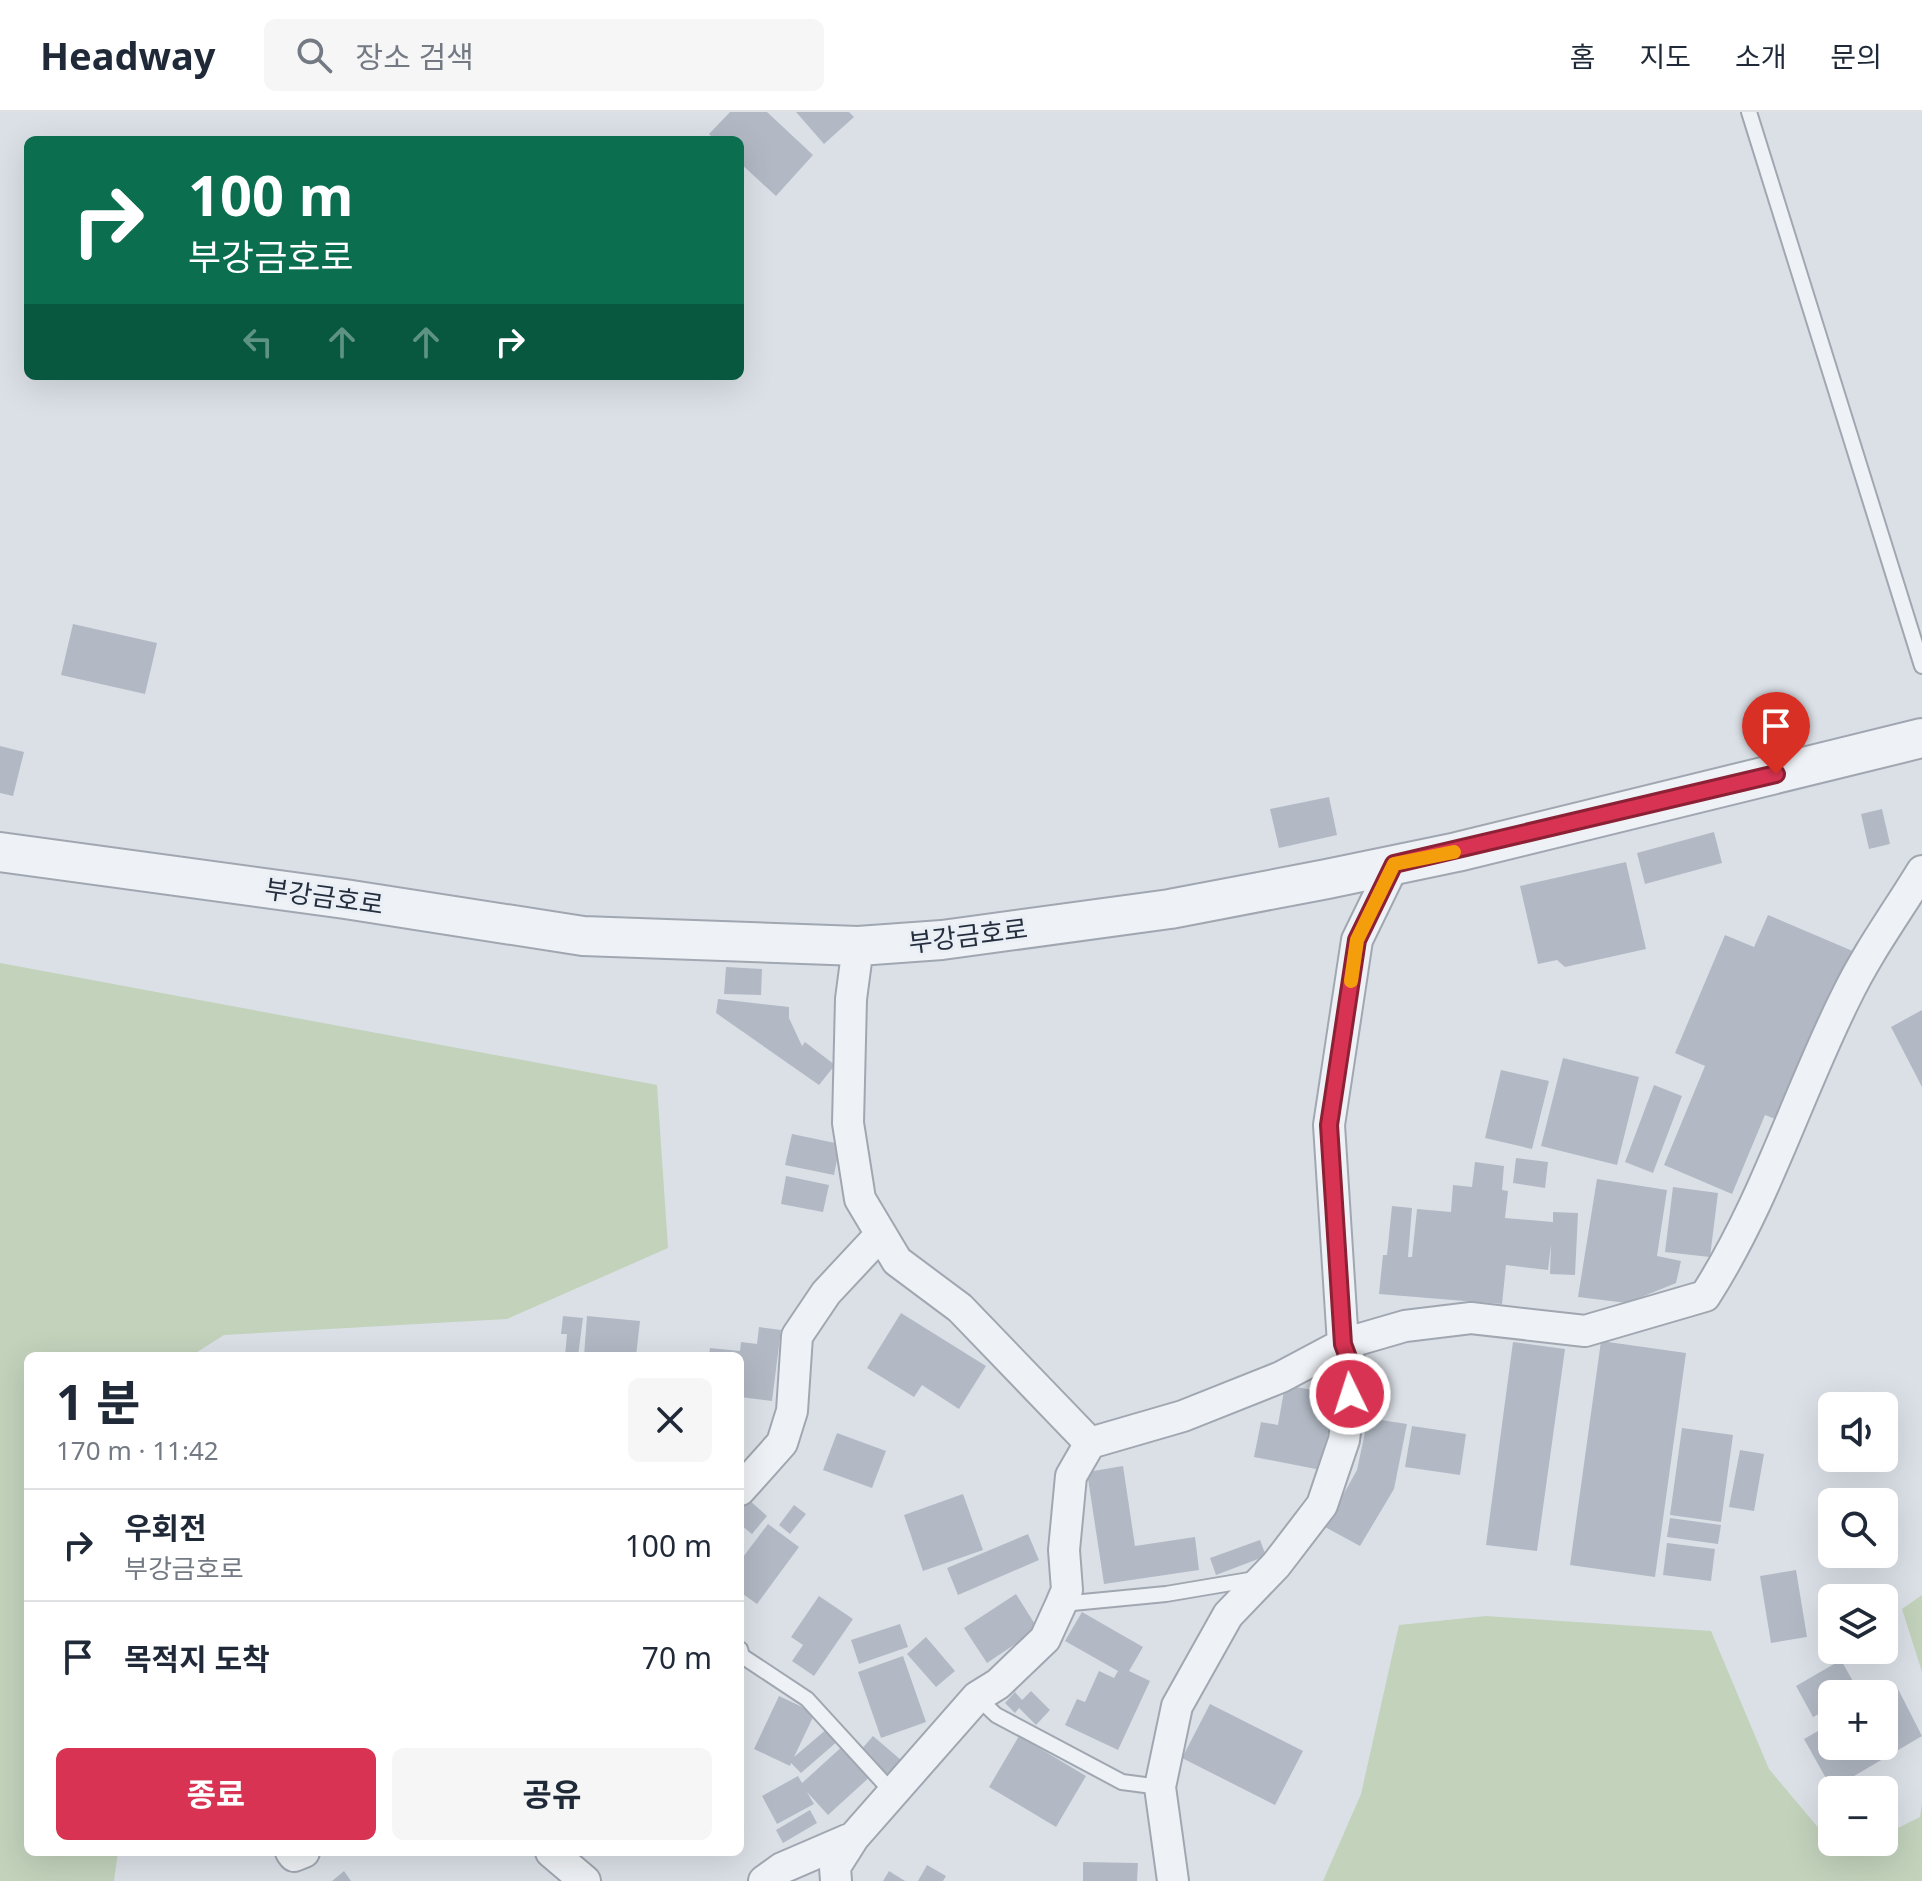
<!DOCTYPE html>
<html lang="ko">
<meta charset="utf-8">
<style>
body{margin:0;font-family:"Noto Sans","Noto Sans KR",sans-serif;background:#f6f6f7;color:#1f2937;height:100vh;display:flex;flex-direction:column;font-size:30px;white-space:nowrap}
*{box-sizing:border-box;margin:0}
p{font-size:26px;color:#747a83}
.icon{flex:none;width:44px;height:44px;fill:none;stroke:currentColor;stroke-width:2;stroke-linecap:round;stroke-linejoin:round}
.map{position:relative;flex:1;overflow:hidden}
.sheet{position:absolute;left:24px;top:1240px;width:720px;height:504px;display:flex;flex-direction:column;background:#fff;border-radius:12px;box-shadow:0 8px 32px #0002}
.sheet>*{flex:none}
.hud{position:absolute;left:24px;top:24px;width:720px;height:244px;border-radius:12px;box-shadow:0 8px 32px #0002;background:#0b6e4f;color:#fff;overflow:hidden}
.tools{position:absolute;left:1818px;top:1280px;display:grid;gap:16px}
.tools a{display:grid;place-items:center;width:80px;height:80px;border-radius:12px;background:#fff;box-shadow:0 8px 32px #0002;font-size:40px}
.pin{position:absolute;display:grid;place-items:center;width:68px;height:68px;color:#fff;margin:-82px -34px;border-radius:50% 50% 50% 0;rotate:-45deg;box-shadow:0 0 8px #0007}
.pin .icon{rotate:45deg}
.me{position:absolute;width:88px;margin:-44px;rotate:356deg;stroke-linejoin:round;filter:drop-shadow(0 0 6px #0008)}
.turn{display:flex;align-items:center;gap:28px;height:168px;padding:0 32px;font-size:36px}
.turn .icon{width:104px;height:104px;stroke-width:2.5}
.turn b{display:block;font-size:56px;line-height:68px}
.lanes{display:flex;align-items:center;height:76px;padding:0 32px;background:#0003;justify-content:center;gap:40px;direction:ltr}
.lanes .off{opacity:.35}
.round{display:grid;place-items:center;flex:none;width:84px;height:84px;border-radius:12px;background:#f6f6f7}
.summary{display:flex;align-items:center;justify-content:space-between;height:136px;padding:0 32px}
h1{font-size:48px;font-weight:700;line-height:60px}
.button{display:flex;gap:16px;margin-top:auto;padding:16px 32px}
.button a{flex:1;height:92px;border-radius:12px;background:#d83352;color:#fff;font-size:32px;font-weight:700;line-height:92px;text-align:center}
.button a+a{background:#f6f6f7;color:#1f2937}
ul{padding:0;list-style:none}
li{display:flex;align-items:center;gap:24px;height:112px;padding:0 32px;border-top:2px solid #e0e1e3}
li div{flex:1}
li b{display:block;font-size:30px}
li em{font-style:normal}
header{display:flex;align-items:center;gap:48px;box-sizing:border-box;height:112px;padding:0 40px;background:#fff;border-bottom:2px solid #e0e1e3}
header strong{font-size:38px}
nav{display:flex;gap:44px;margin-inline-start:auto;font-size:28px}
.search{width:560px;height:72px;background:#f6f6f7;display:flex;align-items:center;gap:20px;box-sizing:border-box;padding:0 28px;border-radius:12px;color:#747a83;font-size:30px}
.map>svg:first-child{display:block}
.green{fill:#c2d2bb}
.building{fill:#b2b9c4}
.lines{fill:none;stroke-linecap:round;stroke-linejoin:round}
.service-casing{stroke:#a0a7b1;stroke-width:18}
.minor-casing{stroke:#a0a7b1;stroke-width:34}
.tertiary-casing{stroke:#a0a7b1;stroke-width:42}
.service{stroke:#eef1f5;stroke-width:14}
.minor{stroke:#eef1f5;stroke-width:30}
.tertiary{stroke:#eef1f5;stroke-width:38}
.route-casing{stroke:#8c2135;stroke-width:20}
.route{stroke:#d83352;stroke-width:14}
.slow{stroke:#f59e0b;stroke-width:14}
.labels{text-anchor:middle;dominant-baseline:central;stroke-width:6;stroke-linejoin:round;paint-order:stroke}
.street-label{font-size:26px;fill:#242e3e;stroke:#eaeff5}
</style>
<header>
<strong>Headway</strong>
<div class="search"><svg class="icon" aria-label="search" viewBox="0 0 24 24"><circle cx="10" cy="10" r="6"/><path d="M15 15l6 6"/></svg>장소 검색</div>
<nav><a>홈</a><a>지도</a><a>소개</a><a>문의</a></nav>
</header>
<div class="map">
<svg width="1922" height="1769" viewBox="0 0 1922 1769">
<rect width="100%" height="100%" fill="#dbe0e7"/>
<path class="green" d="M0,851L657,973L668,1136L507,1207L224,1223L191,1244H28V1740H118L114,1769H0Z
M1922,1483V1560L1902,1497Z
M1486,1504L1711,1519L1769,1657L1842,1744L1871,1730H1884V1723L1920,1705L1922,1691V1769H1323L1361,1682L1399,1513Z"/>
<path class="building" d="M730,0H767L813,43L776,84L740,51V28H715L709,22Z
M796,0H849L854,5L824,32Z
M73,512L157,531L145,582L61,563Z
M0,634L24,640L13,684L0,681Z
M1329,685L1337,723L1279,736L1270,697Z
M1882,697L1890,732L1869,737L1861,702Z
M1714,720L1722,751L1645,772L1637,741Z
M1626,750L1646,837L1565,855L1557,848L1538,852L1520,774Z
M1768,803L1855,840L1783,1010L1765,1003L1732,1082L1664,1053L1705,954L1675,941L1725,823L1754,835Z
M726,855L762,857L761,883L724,882Z
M718,887L789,895V906L802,934L805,930L835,953L819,973L716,901Z
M1922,898V975L1891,915Z
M1563,946L1639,965L1617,1053L1541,1034Z
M1501,958L1549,969L1532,1037L1485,1026Z
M1654,973L1682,984L1653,1061L1625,1050Z
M792,1022L840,1032L834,1063L785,1053Z
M1516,1046L1548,1050L1545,1076L1513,1071Z
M1475,1050L1504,1054L1502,1078L1508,1079L1505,1106L1553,1110V1100L1578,1101L1575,1163L1550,1162L1551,1132L1548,1158L1506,1153L1502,1192L1379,1182L1383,1143H1387L1392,1094L1412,1096L1408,1145H1412L1417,1097L1451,1100L1453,1073L1472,1075Z
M786,1064L829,1073L823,1100L781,1092Z
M1597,1067L1667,1078L1657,1144L1681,1149L1676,1171L1627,1191L1578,1185Z
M1673,1075L1718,1081L1710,1145L1665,1140Z
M901,1201L986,1254L959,1297L922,1273L914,1285L867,1256Z
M563,1204L583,1206L578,1244H565L567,1222H561Z
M587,1204L640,1209L636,1244H584Z
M759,1215L781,1218L772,1289L740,1285V1244H709L710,1236L740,1239L741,1230L757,1232Z
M1601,1229L1686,1241L1655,1465L1570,1453Z
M1513,1230L1565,1237L1537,1439L1486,1433Z
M1285,1273L1335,1282L1321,1358L1254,1345L1261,1310L1278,1313Z
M1368,1306L1407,1312L1394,1377L1360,1434L1325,1415L1357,1358Z
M1412,1314L1466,1322L1460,1363L1405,1355Z
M1682,1316L1733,1323L1721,1410L1670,1403Z
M837,1321L886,1339L872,1376L823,1358Z
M1740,1338L1764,1342L1754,1399L1729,1395Z
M1123,1354L1135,1434L1195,1425L1199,1458L1104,1472L1087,1360Z
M740,1380L767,1404L752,1422L742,1414L740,1416Z
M963,1382L983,1438L923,1459L904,1403Z
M794,1393L806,1402L790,1422L779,1413Z
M1670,1406L1721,1413L1718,1432L1667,1425Z
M768,1412L799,1435L757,1492L740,1480V1449Z
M1028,1422L1039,1448L958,1483L947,1456Z
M1260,1428L1266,1444L1216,1463L1210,1446Z
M1667,1431L1715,1437L1711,1469L1663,1463Z
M1796,1458L1807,1525L1771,1531L1760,1464Z
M1016,1482L1038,1517L987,1551L964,1516Z
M819,1484L853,1507L814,1564L792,1549L803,1533L791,1525Z
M1082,1500L1143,1535L1129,1559L1150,1569L1118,1638L1065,1613L1077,1587L1085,1590L1099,1559L1114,1566L1118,1559L1065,1529Z
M900,1512L908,1535L859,1552L851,1528Z
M926,1525L955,1559L936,1575L907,1542Z
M903,1544L926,1610L881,1626L858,1560Z
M1841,1548L1859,1580L1832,1582V1595L1813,1605L1796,1574Z
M1896,1573L1922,1624L1832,1677L1804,1627L1832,1611V1634H1884V1581Z
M1031,1579L1050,1598L1036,1613L1019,1596L1015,1601L1005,1591L1015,1580L1022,1588Z
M779,1584L815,1601L794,1645L828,1616L839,1628L801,1661L791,1651L790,1654L754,1637Z
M1210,1592L1303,1639L1275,1693L1182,1646Z
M873,1624L901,1648L889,1663L860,1639Z
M1019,1624L1086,1664L1056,1715L989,1675Z
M845,1632L873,1662L828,1703L807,1680L814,1692L777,1712L762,1684L798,1664L802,1671Z
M810,1698L817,1711L783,1731L776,1718Z
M1083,1750L1138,1751L1137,1769H1083Z
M927,1753L946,1764L943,1769H918Z
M344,1759L351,1769H332Z
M889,1759L905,1769H883Z"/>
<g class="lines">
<g class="service-casing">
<path id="service" d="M1749,0L1922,554
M1062,1492L1166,1482L1255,1467
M740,1537L742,1544L807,1587L893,1681
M977,1585L996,1603L1122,1670L1160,1675"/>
</g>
<g class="minor-casing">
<path id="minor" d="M858,834L851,887L848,1011L860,1087L897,1149L960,1196L1090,1331L1183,1304L1281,1265L1343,1232L1405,1214L1471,1206L1585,1219L1705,1184C1765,1091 1797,983 1846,885C1867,841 1897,800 1922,759
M740,1378L782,1331L792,1299L797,1224L826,1181L881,1122
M291,1740L294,1744L304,1740
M551,1740L585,1769
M764,1769L782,1756L854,1725L977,1585L998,1572L1045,1527L1061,1492L1067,1478L1064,1438L1071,1364L1090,1331
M836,1769L835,1755L854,1725
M1173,1769L1160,1675L1177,1594L1228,1503L1276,1453L1322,1393L1344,1328L1353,1259L1343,1232L1329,1013L1357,828L1394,752"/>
</g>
<g class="tertiary-casing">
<path id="tertiary" d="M0,740L345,787L583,824L858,834L942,828L1170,797L1327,767L1457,740L1922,626"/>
</g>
<use href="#service" class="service"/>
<use href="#minor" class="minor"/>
<use href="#tertiary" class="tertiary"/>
</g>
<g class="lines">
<g class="route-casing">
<path id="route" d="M1350,1282L1353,1259L1343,1232L1329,1013L1357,828L1394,752L1776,662"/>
</g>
<use href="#route" class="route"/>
<path class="slow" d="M1351,869L1357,828L1394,752L1454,740"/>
</g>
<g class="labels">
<g class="street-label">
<text transform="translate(324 784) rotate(8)">부강금호로</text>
<text transform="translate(968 823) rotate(-7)">부강금호로</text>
</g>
</g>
</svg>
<div class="tools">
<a><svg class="icon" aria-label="sound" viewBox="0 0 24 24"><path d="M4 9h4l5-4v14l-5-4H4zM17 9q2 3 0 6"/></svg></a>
<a><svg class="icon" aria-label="search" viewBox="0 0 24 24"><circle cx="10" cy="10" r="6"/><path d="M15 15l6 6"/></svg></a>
<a><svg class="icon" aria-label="layers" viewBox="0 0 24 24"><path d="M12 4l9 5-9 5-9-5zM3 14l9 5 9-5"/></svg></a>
<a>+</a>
<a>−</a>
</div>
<div class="pin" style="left:1776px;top:662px;background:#d93025"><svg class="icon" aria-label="arrive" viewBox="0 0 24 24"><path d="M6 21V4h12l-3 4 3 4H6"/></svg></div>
<svg class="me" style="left:1350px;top:1282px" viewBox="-20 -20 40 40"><circle r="17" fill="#d83352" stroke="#fff" stroke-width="3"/><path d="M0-11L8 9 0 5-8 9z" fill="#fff"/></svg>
<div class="hud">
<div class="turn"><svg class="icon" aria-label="right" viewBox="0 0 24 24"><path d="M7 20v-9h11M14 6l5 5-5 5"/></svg><div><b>100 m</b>부강금호로</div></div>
<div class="lanes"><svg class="icon off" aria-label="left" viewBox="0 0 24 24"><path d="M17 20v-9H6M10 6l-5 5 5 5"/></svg><svg class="icon off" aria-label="ahead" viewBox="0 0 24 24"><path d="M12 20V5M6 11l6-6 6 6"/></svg><svg class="icon off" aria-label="ahead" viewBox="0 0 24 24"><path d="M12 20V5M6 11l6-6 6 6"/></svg><svg class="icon" aria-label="right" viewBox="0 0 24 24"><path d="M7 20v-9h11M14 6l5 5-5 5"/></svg></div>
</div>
<section class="sheet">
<div class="summary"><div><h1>1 분</h1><p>170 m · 11:42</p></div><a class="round"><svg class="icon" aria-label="close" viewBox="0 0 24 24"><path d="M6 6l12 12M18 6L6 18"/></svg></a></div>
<ul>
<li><svg class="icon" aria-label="right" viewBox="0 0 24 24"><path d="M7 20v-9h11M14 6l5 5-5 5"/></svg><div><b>우회전</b><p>부강금호로</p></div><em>100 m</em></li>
<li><svg class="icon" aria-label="arrive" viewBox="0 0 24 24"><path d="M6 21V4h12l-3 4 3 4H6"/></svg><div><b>목적지 도착</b></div><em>70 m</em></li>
</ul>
<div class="button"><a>종료</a><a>공유</a></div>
</section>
</div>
